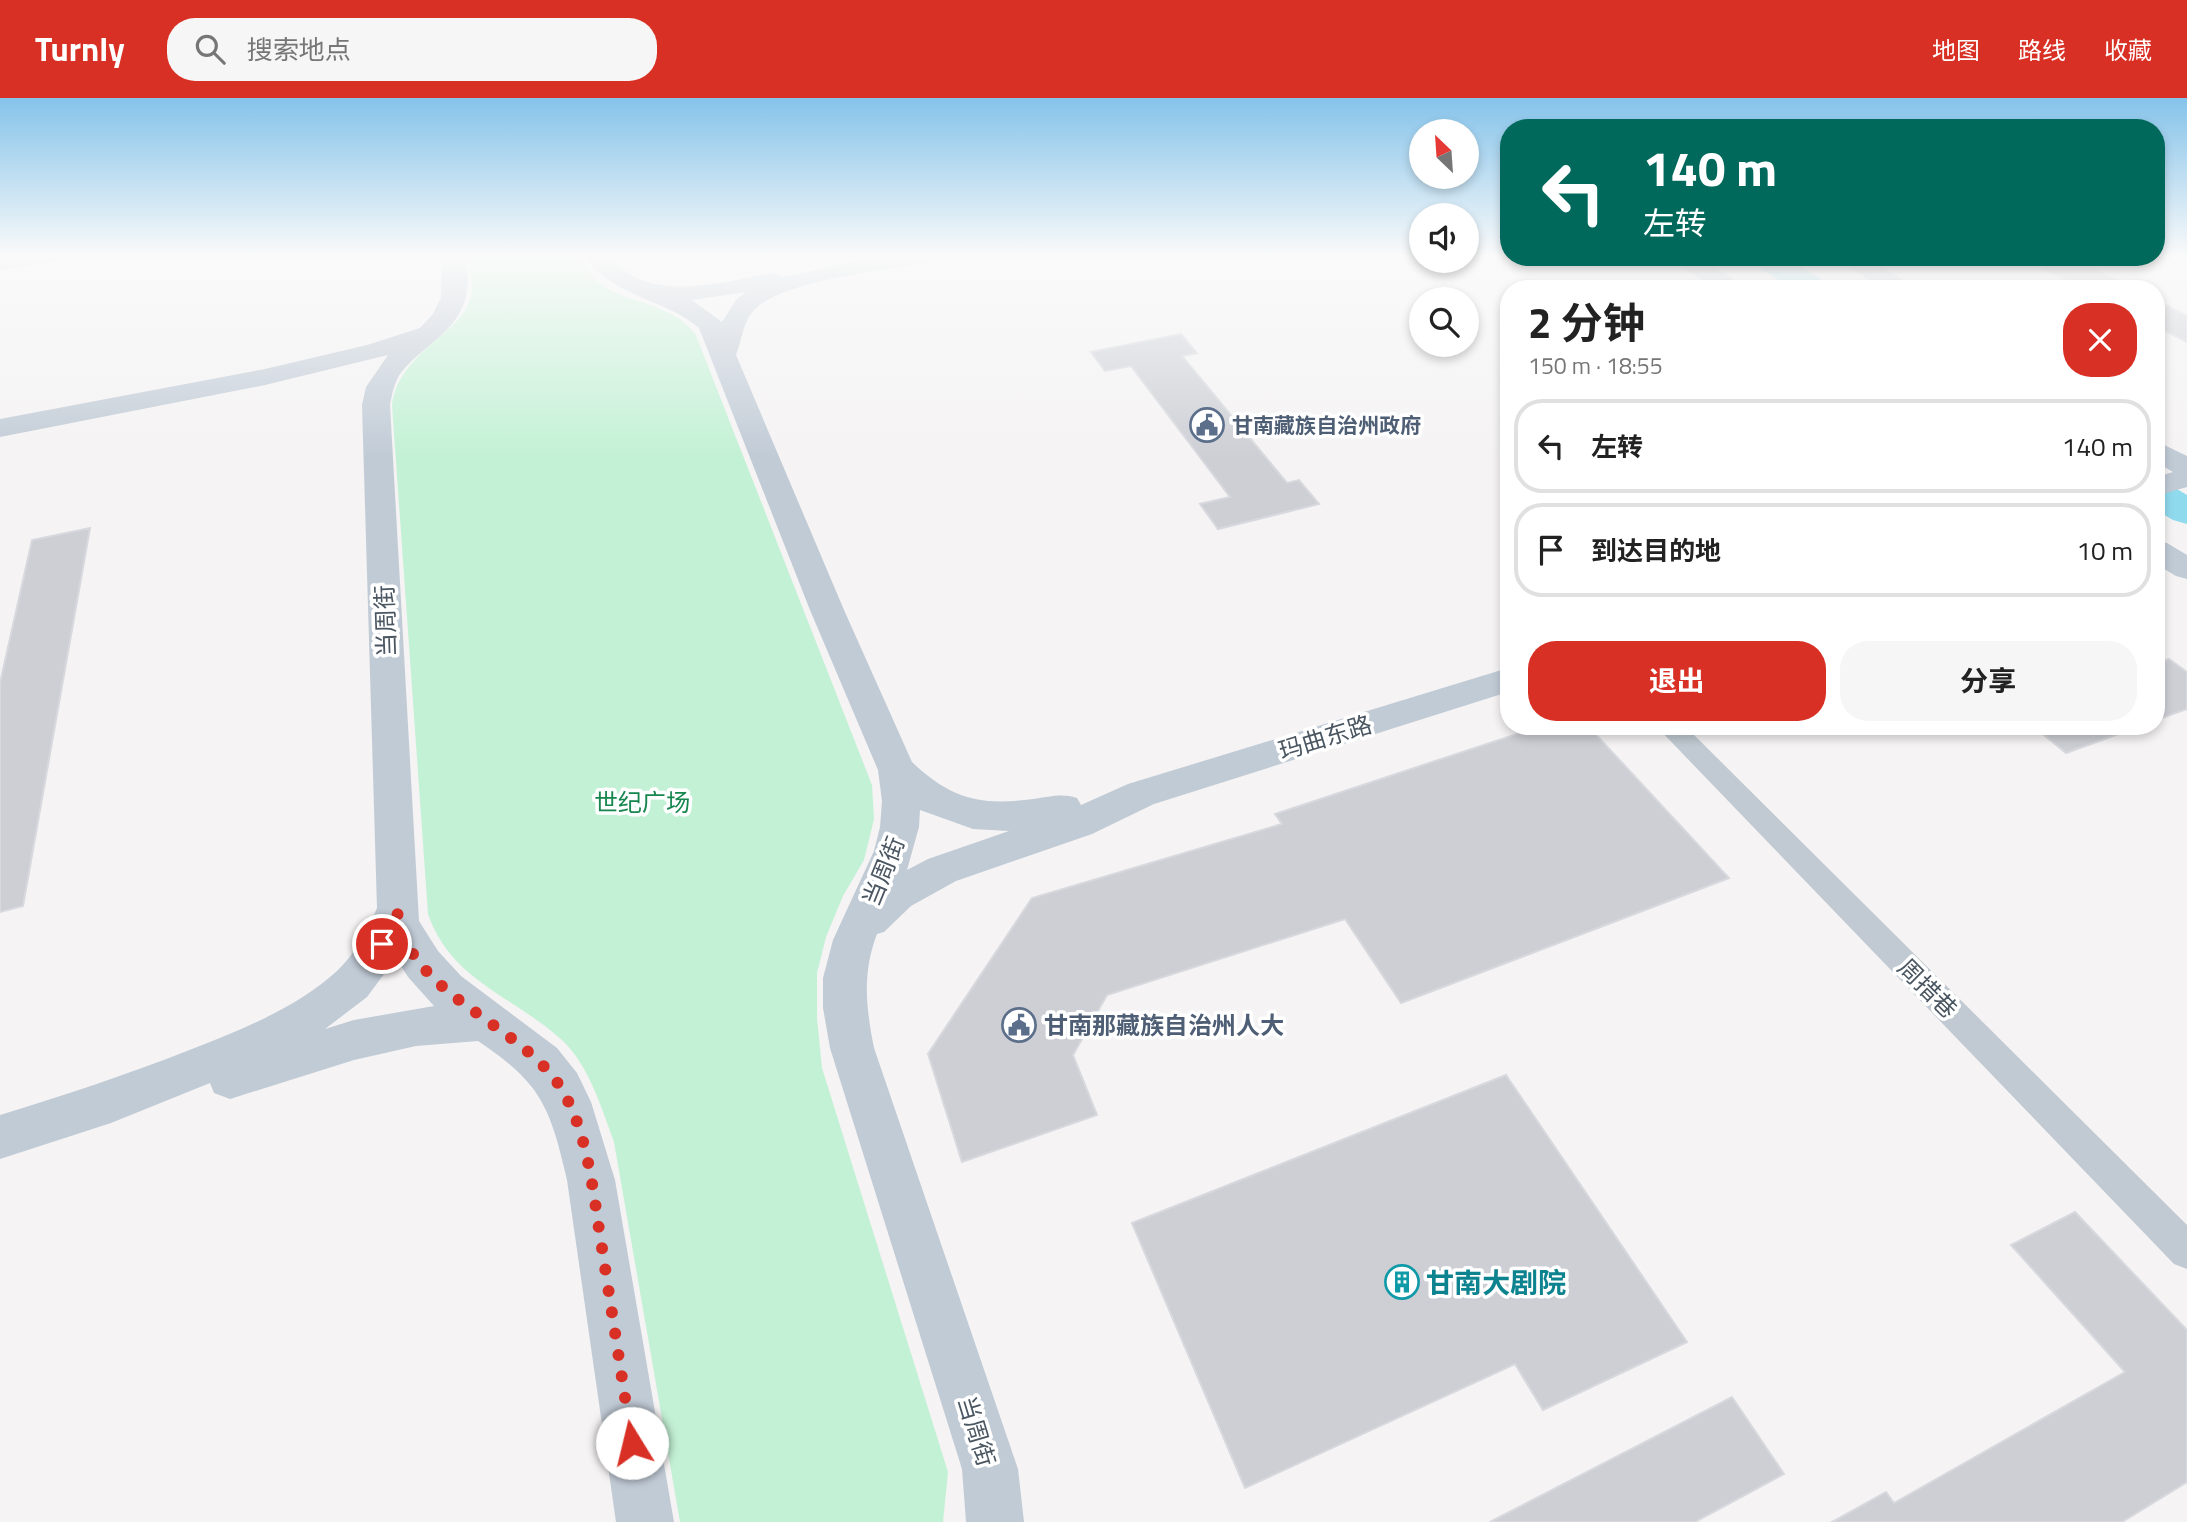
<!DOCTYPE html>
<html lang="zh">
<meta charset="utf-8">
<style>
body{margin:0;font-family:"Titillium Web","Noto Sans SC",sans-serif;background:#f6f6f6;color:#222;height:100vh;display:flex;flex-direction:column;font-size:26px;white-space:nowrap}
*{box-sizing:border-box;margin:0}
p{font-size:23px;color:#767676}
.icon{flex:none;width:38px;height:38px;fill:none;stroke:currentColor;stroke-width:2;stroke-linecap:round;stroke-linejoin:round}
.map{position:relative;flex:1;overflow:hidden}
.drawer{position:absolute;left:1500px;top:182px;width:665px;height:455px;display:flex;flex-direction:column;background:#fff;border-radius:28px;box-shadow:0 4px 10px #0003}
.drawer>*{flex:none}
.top-card{position:absolute;left:1500px;top:21px;width:665px;height:147px;border-radius:28px;box-shadow:0 4px 10px #0003;background:#00695c;color:#fff;overflow:hidden}
.needle{width:46px;rotate:335deg}
.controls{position:absolute;left:1409px;top:21px;display:grid;gap:14px}
.controls a{display:grid;place-items:center;width:70px;height:70px;border-radius:50%;background:#fff;box-shadow:0 4px 10px #0003;font-size:35px}
.pin{position:absolute;display:grid;place-items:center;width:60px;height:60px;color:#fff;margin:-30px;border:4px solid #fff;border-radius:50%;box-shadow:0 2px 7px #0007}
.me{position:absolute;width:77px;margin:-38px;rotate:351deg;stroke-linejoin:round;filter:drop-shadow(0 0 5px #0008)}
.turn{display:flex;align-items:center;gap:24px;height:147px;padding:0 28px;font-size:32px}
.turn .icon{width:91px;height:91px;stroke-width:2.5}
.turn b{display:block;font-size:49px;line-height:60px}
.round{display:grid;place-items:center;flex:none;width:74px;height:74px;border-radius:28px;background:#f6f6f6}
.overview{display:flex;align-items:center;justify-content:space-between;height:119px;padding:0 28px}
h1{font-size:42px;font-weight:700;line-height:52px}
.button{display:flex;gap:14px;margin-top:auto;padding:14px 28px}
.button a{flex:1;height:80px;border-radius:28px;background:#d93025;color:#fff;font-size:28px;font-weight:700;line-height:80px;text-align:center}
.button a+a{background:#f6f6f6;color:#222}
ul{padding:0;list-style:none}
li{display:flex;align-items:center;gap:21px;height:94px;margin:0 14px 10px;padding:0 14px;border:4px solid #e0e0e0;border-radius:28px}
li div{flex:1}
li b{display:block;font-size:26px}
li em{font-style:normal}
header{display:flex;align-items:center;gap:42px;box-sizing:border-box;height:98px;padding:0 35px;background:#d93025;color:#fff}
header strong{font-size:33px}
nav{display:flex;gap:38px;margin-inline-start:auto;font-size:24px}
.search{width:490px;height:63px;background:#f6f6f6;display:flex;align-items:center;gap:18px;box-sizing:border-box;padding:0 24px;border-radius:28px;color:#767676;font-size:26px}
.map>svg:first-child{display:block}
.green{fill:#c3f1d5}
.lines{fill:none;stroke-linecap:round;stroke-linejoin:round}
.river{fill:#90daee;fill-rule:evenodd}
.building{fill:#cdcfd5;stroke:#d7d9de;stroke-width:2}
.street{fill:#c1cad2;fill-rule:evenodd}
.secondary{fill:#c1cbd6;fill-rule:evenodd}
.route{stroke:#d93025;stroke-width:12;stroke-dasharray:0 21.6}
.labels{text-anchor:middle;dominant-baseline:central;stroke-width:7;stroke-linejoin:round;paint-order:stroke}
.far-service-label{font-size:21px;font-weight:bold;fill:#4e5e75;stroke:#fff;text-anchor:start}
.street-label{font-size:24px;fill:#4a5661;stroke:#fff}
.park-label{font-size:24px;fill:#17864f;stroke:#fff}
.service-label{font-size:24px;font-weight:bold;fill:#4e5e75;stroke:#fff;text-anchor:start}
.near-culture-label{font-size:28px;font-weight:bold;fill:#0d838f;stroke:#fff;text-anchor:start}
</style>
<header>
<strong>Turnly</strong>
<div class="search"><svg class="icon" aria-label="search" viewBox="0 0 24 24"><circle cx="10" cy="10" r="6"/><path d="M15 15l6 6"/></svg>搜索地点</div>
<nav><a>地图</a><a>路线</a><a>收藏</a></nav>
</header>
<div class="map">
<svg width="2187" height="1424" viewBox="0 0 2187 1424">
<rect width="100%" height="100%" fill="#f5f3f3"/>
<path class="green" d="M468,159H582C594,201 646,199 678,220C684,223 689,230 695,235L872,687L874,721L864,762L843,798L826,839L817,875V920L822,970L948,1374L943,1424H680L614,1044C602,1011 589,968 563,943C514,898 451,883 428,816L392,307C399,251 470,234 472,192C473,182 469,170 468,159Z"/>
<g class="lines">
<path class="river" d="M1747,159H1784L1826,184L1831,191H1793L1751,165Z
M2156,384L2170,387L2187,397V426L2173,422L2156,412Z"/>
</g>
<path class="building" d="M2072,160L2133,191H2083L2040,169Z
M2156,202L2187,218V244L2156,228Z
M1181,236L1197,255L1182,258L1287,385L1299,382L1319,406L1218,431L1200,406L1230,399L1131,268L1105,273L1091,254Z
M90,430L23,808L0,814V585L32,442Z
M2169,561L2187,574V611L2156,622V566Z
M1541,628H1588L1729,780L1401,905L1345,821L1107,897L1073,957L1097,1017L962,1064L928,956L1032,800L1282,726L1275,716Z
M2033,628H2132V631L2066,655Z
M1506,977L1687,1244L1543,1312L1515,1266L1245,1390L1132,1125Z
M2075,1114L2187,1232V1384L2122,1424H1832L1886,1394L1894,1405L2125,1274L2011,1147Z
M1732,1299L1784,1376L1695,1424H1490Z"/>
<g class="lines">
<path class="street" d="M16,159H63L55,164L0,172V162Z
M1656,628H1685L2187,1127V1171L2174,1166Z"/>
<path class="secondary" d="M442,159H466C467,172 469,185 466,198C458,235 421,248 400,276C394,286 392,296 390,307L419,823L438,853L461,878L557,950L577,975L591,1004L615,1082L674,1424H616L567,1082C550,1009 542,986 478,943L416,948L354,962L230,1001L214,995L210,985L111,1025L0,1061V1017C65,997 129,976 192,951C243,931 296,910 337,873C356,855 367,833 377,810L362,307L366,289L388,257L265,287L0,339V321L265,271L367,247L420,230L433,216L441,199ZM396,860L408,879L434,908L354,922L325,931L367,899Z
M586,159H611C649,208 723,183 774,175L784,179L874,159H931L927,164L919,166C877,174 784,182 754,212C743,223 742,243 736,257L844,512L912,664C951,701 980,708 1033,701C1050,699 1061,695 1077,700L1081,707L1128,686L1508,570V594L1154,706L1092,736L956,783L911,808L884,834L877,836C862,875 866,910 874,950L1018,1371L1024,1424H966L962,1371L830,950L823,910V880L833,842L874,753L880,729L882,703L878,672L810,512L699,230C664,200 614,200 586,159ZM746,194L736,202L722,224L692,202ZM920,712L973,731L1009,733L928,761L907,772L919,729Z
M1669,159H1698L1741,186L1744,191H1715Z
M1835,159H1865L1910,186L1913,191H1883Z
M2156,343L2187,358V389L2156,398V379L2173,374L2156,364Z
M2156,442L2167,445L2187,457V481L2176,478L2156,466Z"/>
</g>
<linearGradient id="sky" x2="0" y2="1"><stop stop-color="#85c3ea"/><stop offset="0.44" stop-color="#fafafa"/><stop offset="1" stop-color="#fafafa" stop-opacity="0"/></linearGradient>
<rect width="2187" height="359" fill="url(#sky)"/>
<g class="lines">
<path class="route" d="M382,846L397,811C403,893 518,925 559,987C589,1033 593,1097 602,1150C612,1215 622,1280 632,1345"/>
</g>
<defs>
<g id="civic-ring" transform="scale(1.75)"><circle r="9.5" fill="#fff" stroke="#5c6f8a" stroke-width="1.5"/><path d="M-.6-6.5H3V-4.5H.6V-3L4-1V1h2V6H-6V1h2V-1L-.6-3ZM-1.2 2.5V6h2.4V2.5Z" fill="#5c6f8a"/></g>
<g id="building-ring" transform="scale(1.75)"><circle r="9.5" fill="#fff" stroke="#0f9aa8" stroke-width="1.5"/><path d="M-4-6H4V6H1V3H-1V6H-4ZM-2.5-4.3h1.7v1.8h-1.7ZM.8-4.3h1.7v1.8H.8ZM-2.5-1h1.7V.8h-1.7ZM.8-1h1.7V.8H.8Z" fill="#0f9aa8"/></g>
</defs>
<g fill-rule="evenodd">
<use href="#civic-ring" x="1207" y="327"/>
<use href="#civic-ring" x="1019" y="927"/>
<use href="#building-ring" x="1402" y="1184"/>
</g>
<g class="labels">
<g class="far-service-label">
<text x="1232" y="327">甘南藏族自治州政府</text>
</g>
<g class="street-label">
<text transform="translate(385 523) rotate(-92)">当周街</text>
<text transform="translate(1325 639) rotate(-17)">玛曲东路</text>
<text transform="translate(883 773) rotate(-68)">当周街</text>
<text transform="translate(1928 890) rotate(45)">周措巷</text>
<text transform="translate(977 1333) rotate(73)">当周街</text>
</g>
<g class="park-label">
<text x="642" y="704">世纪广场</text>
</g>
<g class="service-label">
<text x="1044" y="927">甘南那藏族自治州人大</text>
</g>
<g class="near-culture-label">
<text x="1426" y="1184">甘南大剧院</text>
</g>
</g>
</svg>
<div class="controls">
<a><svg class="needle" viewBox="-14 -14 28 28"><path d="M0-13l5 13h-10z" fill="#e53935"/><path d="M0 13l5-13h-10z" fill="#767676"/></svg></a>
<a><svg class="icon" aria-label="sound" viewBox="0 0 24 24"><path d="M4 9h4l5-4v14l-5-4H4zM17 9q2 3 0 6"/></svg></a>
<a><svg class="icon" aria-label="search" viewBox="0 0 24 24"><circle cx="10" cy="10" r="6"/><path d="M15 15l6 6"/></svg></a>
</div>
<div class="pin" style="left:382px;top:846px;background:#d93025"><svg class="icon" aria-label="arrive" viewBox="0 0 24 24"><path d="M6 21V4h12l-3 4 3 4H6"/></svg></div>
<svg class="me" style="left:632px;top:1345px" viewBox="-20 -20 40 40"><circle r="19" fill="#fff"/><path d="M0-13L10 11 0 6-10 11z" fill="#d93025"/></svg>
<div class="top-card">
<div class="turn"><svg class="icon" aria-label="left" viewBox="0 0 24 24"><path d="M17 20v-9H6M10 6l-5 5 5 5"/></svg><div><b>140 m</b>左转</div></div>
</div>
<section class="drawer">
<div class="overview"><div><h1>2 分钟</h1><p>150 m · 18:55</p></div><a class="round" style="background:#d93025;color:#fff"><svg class="icon" aria-label="close" viewBox="0 0 24 24"><path d="M6 6l12 12M18 6L6 18"/></svg></a></div>
<ul>
<li><svg class="icon" aria-label="left" viewBox="0 0 24 24"><path d="M17 20v-9H6M10 6l-5 5 5 5"/></svg><div><b>左转</b></div><em>140 m</em></li>
<li><svg class="icon" aria-label="arrive" viewBox="0 0 24 24"><path d="M6 21V4h12l-3 4 3 4H6"/></svg><div><b>到达目的地</b></div><em>10 m</em></li>
</ul>
<div class="button"><a>退出</a><a>分享</a></div>
</section>
</div>
